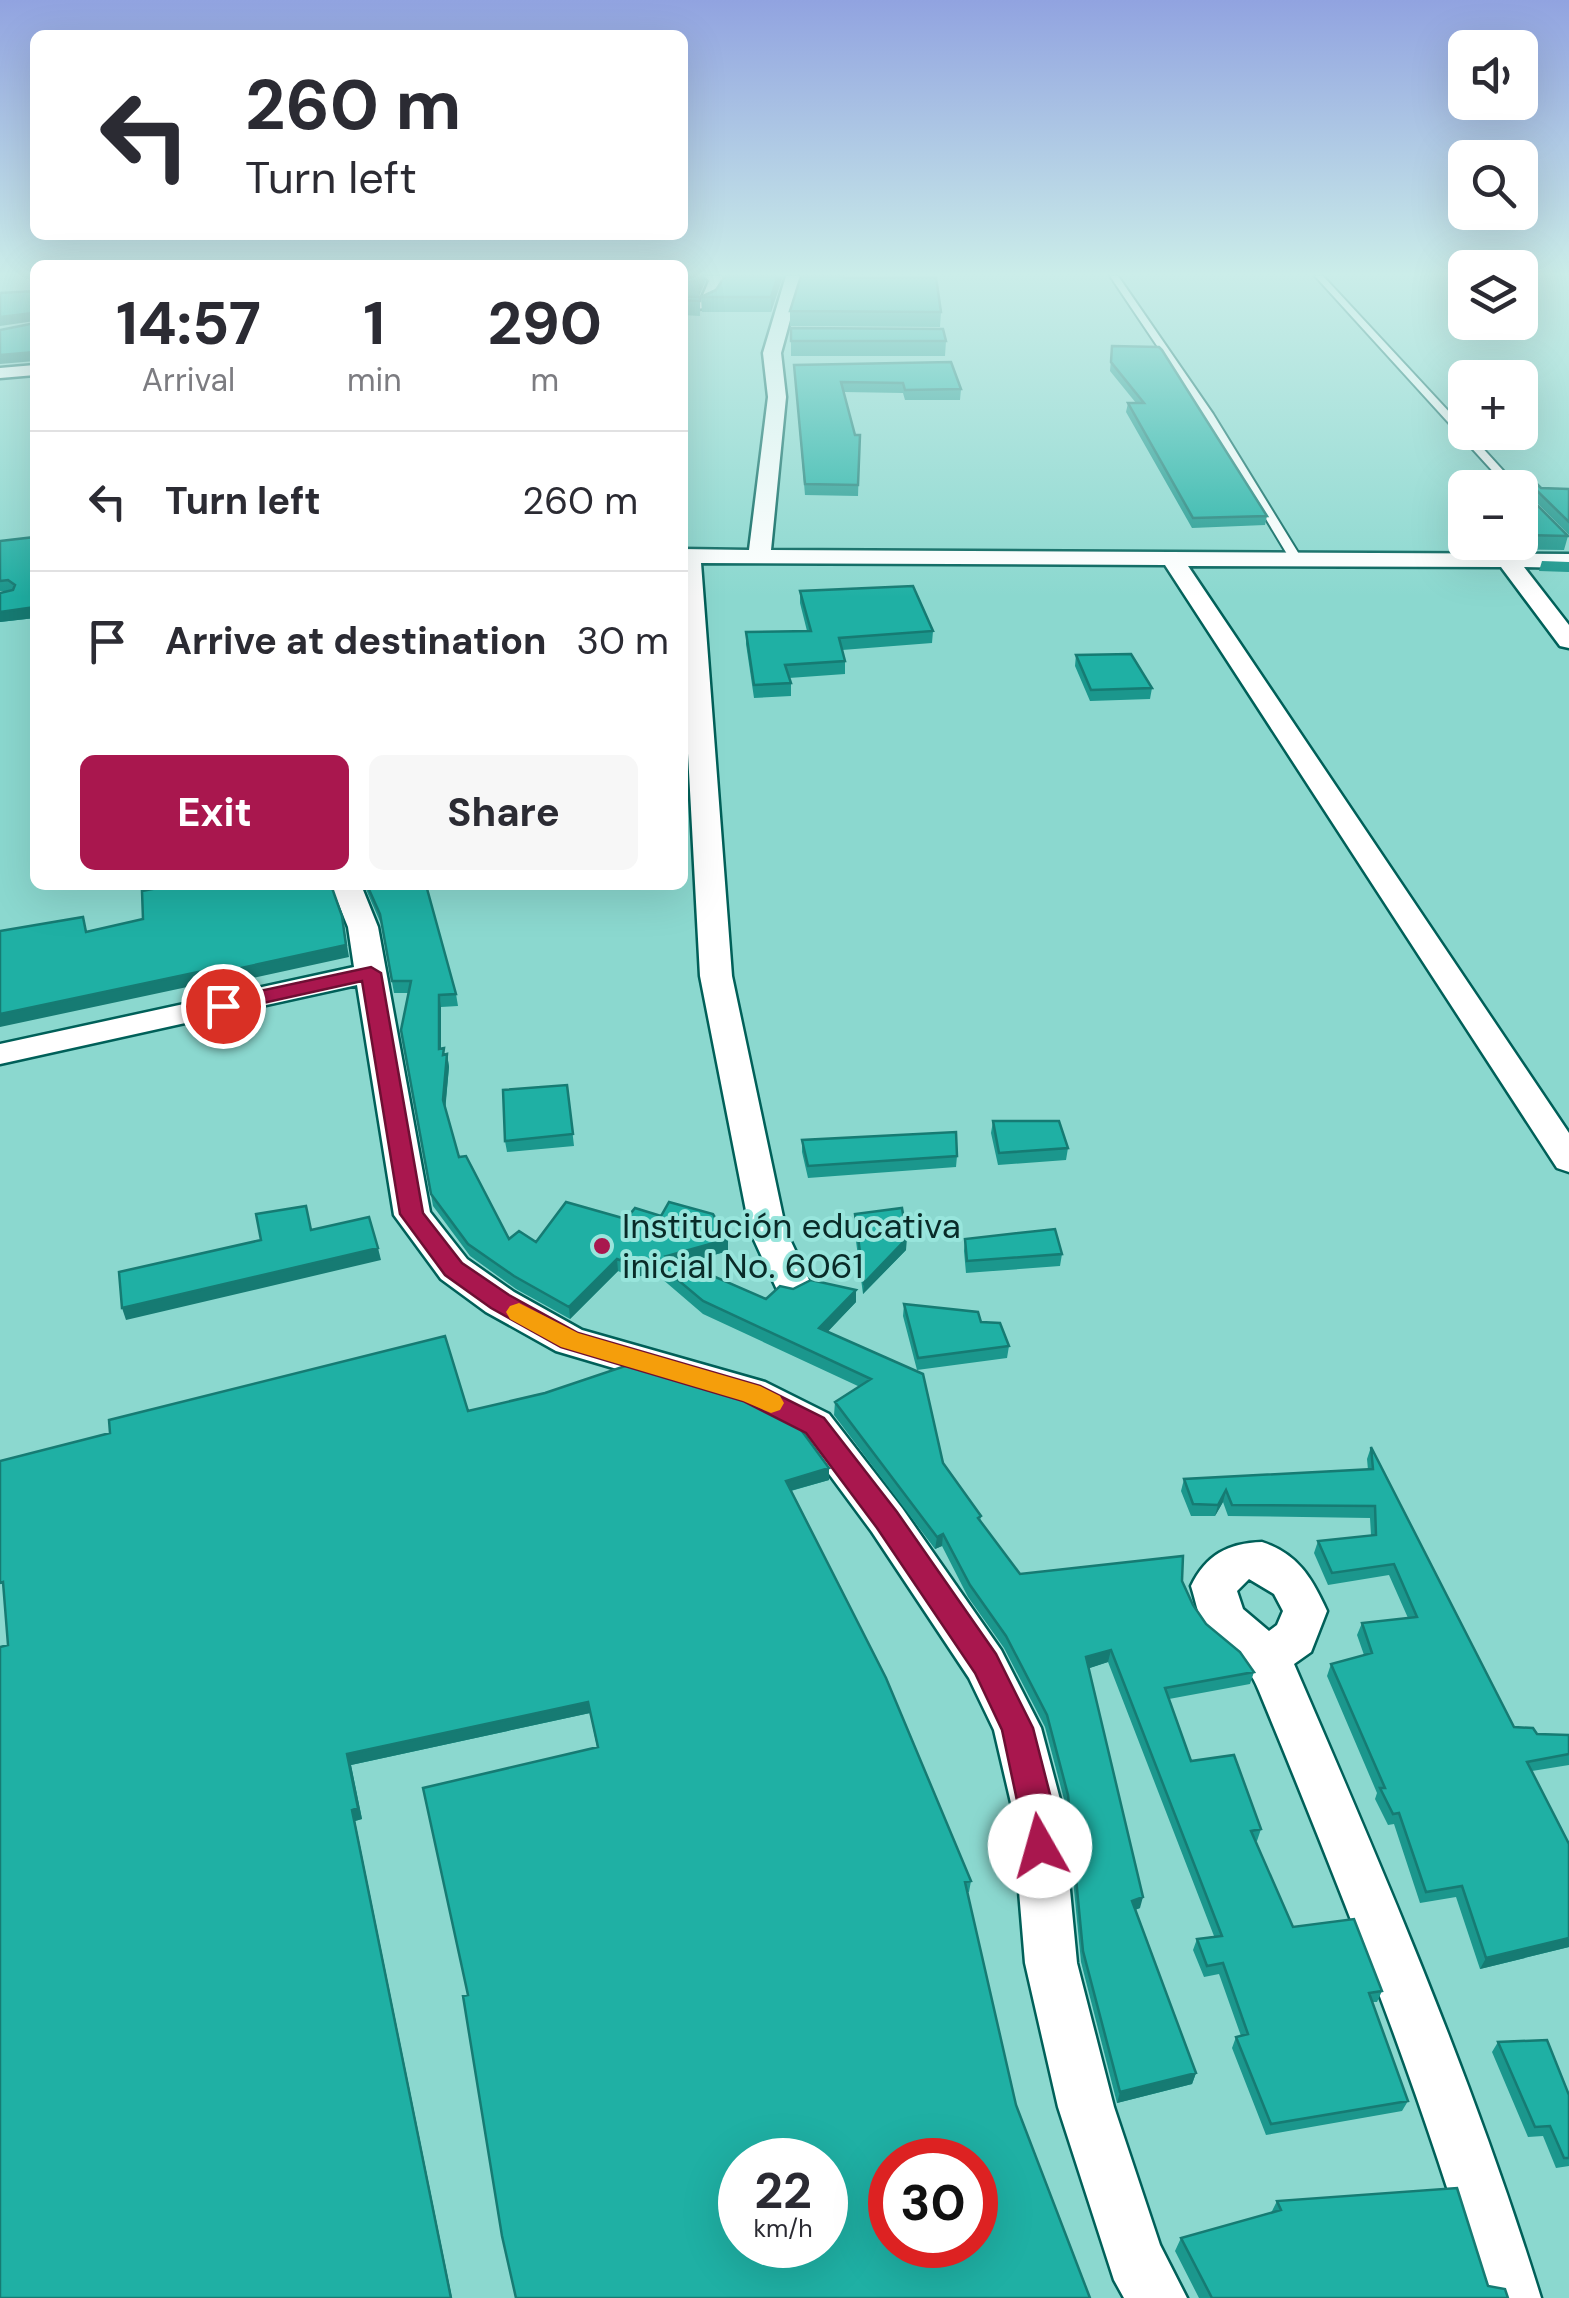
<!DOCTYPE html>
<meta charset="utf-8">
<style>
body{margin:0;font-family:"DM Sans",sans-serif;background:#f7f7f7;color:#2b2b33;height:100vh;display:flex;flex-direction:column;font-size:38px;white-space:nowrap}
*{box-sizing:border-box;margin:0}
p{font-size:32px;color:#7c7c81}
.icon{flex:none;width:55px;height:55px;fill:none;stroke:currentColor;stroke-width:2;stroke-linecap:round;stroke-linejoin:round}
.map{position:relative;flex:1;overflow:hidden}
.details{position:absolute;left:30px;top:260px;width:658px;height:630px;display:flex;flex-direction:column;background:#fff;border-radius:15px;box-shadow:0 10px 40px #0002}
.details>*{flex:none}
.top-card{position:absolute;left:30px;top:30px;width:658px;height:210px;border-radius:15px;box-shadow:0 10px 40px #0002;background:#fff;color:#2b2b33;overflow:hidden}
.fabs{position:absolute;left:1448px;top:30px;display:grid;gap:20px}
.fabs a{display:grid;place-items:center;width:90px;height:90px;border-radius:15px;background:#fff;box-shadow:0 10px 40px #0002;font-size:50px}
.speed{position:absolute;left:718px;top:2138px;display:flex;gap:20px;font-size:50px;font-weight:700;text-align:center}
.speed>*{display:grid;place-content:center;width:130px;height:130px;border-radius:50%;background:#fff;box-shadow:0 10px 40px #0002;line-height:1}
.speed small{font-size:25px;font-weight:400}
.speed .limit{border:15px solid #d22;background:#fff;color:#111}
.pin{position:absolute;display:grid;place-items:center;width:85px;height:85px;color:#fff;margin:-42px;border:5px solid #fff;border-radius:50%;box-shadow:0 2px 10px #0007}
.me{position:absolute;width:110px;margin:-55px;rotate:353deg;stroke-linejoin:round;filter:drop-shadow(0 0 8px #0008)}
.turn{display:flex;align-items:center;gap:35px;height:210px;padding:0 50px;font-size:45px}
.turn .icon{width:130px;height:130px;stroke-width:2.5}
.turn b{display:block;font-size:70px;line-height:85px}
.eta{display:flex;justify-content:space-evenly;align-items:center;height:170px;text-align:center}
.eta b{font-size:60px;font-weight:700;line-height:70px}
.primary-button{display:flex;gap:20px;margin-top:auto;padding:20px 50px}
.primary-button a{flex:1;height:115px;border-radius:15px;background:#a9174e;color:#fff;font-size:40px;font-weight:700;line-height:115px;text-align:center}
.primary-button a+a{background:#f7f7f7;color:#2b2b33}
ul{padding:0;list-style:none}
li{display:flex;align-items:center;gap:30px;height:140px;padding:0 50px;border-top:2px solid #e1e1e2}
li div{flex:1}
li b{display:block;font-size:38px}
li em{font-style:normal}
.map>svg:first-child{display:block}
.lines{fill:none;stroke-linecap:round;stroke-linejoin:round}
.lane-casing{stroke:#006059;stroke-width:4}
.street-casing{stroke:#006059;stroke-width:5}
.lane{fill:#fff;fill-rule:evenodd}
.street{fill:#fff;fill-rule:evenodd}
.wall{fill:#1b978d}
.shaded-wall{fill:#167b73}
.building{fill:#1fb0a4;stroke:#167b73;stroke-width:2.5;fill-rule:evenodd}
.route{fill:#a9174e;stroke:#6e0f33;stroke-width:2.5}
.slow{fill:#f59e0b}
.poi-dot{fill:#a9174e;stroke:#98e5dc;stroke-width:4}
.labels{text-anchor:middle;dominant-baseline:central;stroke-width:8;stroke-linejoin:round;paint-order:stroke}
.poi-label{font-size:35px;fill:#092b28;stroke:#98e5dc;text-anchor:start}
</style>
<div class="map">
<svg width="1569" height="2298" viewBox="0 0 1569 2298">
<rect width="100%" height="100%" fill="#8bd8cf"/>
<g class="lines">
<g class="lane-casing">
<path id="lane" d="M1110,276H1118L1213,414L1302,559L1300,561L1290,559L1203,414Z
M1315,276H1323L1465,429V432H1468L1519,488H1508Z"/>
</g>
<g class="street-casing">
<path id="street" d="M705,276H721L725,281C714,307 711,310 682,309V299L701,300L709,281Z
M786,276H802L781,353L786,397L771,550L1569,554V568L1524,567L1569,625V648L1560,646L1501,567L1188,566L1569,1133V1172L1557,1168L1165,565L701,563L732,976L786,1231L811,1284L805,1294L792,1298L779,1294L750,1231L700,976L682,642V549L749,550L768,397L763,353Z
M35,365V375L0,378V368Z
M331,885H361L378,927L430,1212L467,1259L514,1292L582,1330L765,1382L829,1414L902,1508L1001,1650L1041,1728L1062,1807L1077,1963L1114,2107L1160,2245L1187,2298H1124L1114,2280L1058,2107L1025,1963L1012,1807L994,1730L969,1678L872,1532L801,1436L739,1405L556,1351L486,1312L441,1279L394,1215L357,985L0,1064V1044L354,967L348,927Z
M1262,1542C1298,1554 1312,1578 1327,1611L1311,1652L1294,1664C1384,1872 1474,2081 1541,2298H1481C1421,2091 1341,1890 1259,1691C1246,1658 1230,1659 1210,1635C1199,1623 1196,1601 1191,1586C1206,1555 1228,1543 1262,1542ZM1249,1579L1274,1594L1283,1611L1277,1625L1269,1631L1243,1609L1237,1591Z"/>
</g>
<use href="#lane" class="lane"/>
<use href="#street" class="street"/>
</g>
<path class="wall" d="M682,276H705V282L699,296H682Z
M783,276L771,312H702L701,297Z
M845,278L941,312L940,327L790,326V311Z
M682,297H700V316L682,315Z
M791,328L946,341L945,356H791Z
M1112,346L1267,516L1265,525L1192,528L1126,412L1128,403H1136L1110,371Z
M794,365L961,389L960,400H905L903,393L844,392L855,435H860L858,496L805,495Z
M1457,477L1520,478L1521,489L1568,536L1564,550L1498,549L1493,542H1520V488H1465V506L1453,491Z
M1526,480L1541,488L1569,489V535L1523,489Z
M0,541L35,618L0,622V593L10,591H0Z
M1542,561L1569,562V572L1539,571Z
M800,591L933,631L932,643L842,650L845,661V674L789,678L791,683V696L754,698L746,644V632L807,631L800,603Z
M1076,655L1152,688L1150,699L1090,701L1075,666Z
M682,718L687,800L682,801Z
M364,885H426L456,994L458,1006L441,1007V1048L445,1055L447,1054L449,1067L445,1108L459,1157L509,1239L536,1242L626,1219L728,1239V1251L685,1263L766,1299L793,1289L856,1290V1302L827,1332L923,1374L943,1463L981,1516L980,1521L1020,1574L1182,1581L1193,1605L1206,1624L1254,1672L1250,1684L1169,1699L1191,1761L1261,1829L1257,1841H1255L1293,1927L1382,1991L1377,2002H1372L1408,2101L1402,2111L1266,2135L1232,2048L1236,2037L1241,2036L1219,1974L1204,1977L1193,1950L1197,1939L1214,1936L1108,1662L1089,1668L1140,1908L1135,1910L1196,2073L1192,2084L1117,2103L1081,1962L1066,1807L1045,1727L1004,1648L968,1597L942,1546L935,1549L834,1415L835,1402L860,1387L703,1314L654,1272L634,1278L618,1271L570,1319L516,1289L470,1256L433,1206L401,1030L408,993H394L382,926Z
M567,1085L574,1146L507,1152L505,1141Z
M993,1121L1068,1148L1066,1160L998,1165L991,1133Z
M802,1140L957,1156L956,1167L808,1178L802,1152Z
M855,1214L906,1250L863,1294L854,1226Z
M965,1239L1062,1254L1060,1266L966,1273L964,1251Z
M904,1304L981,1322L1009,1346L1007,1358L917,1370L903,1316Z
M468,1411L829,1468V1480L791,1491L971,1881L969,1892L468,1995L597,1747L590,1713L351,1765L362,1819L355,1821L8,1645L4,1595Z
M1371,1447L1514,1727L1537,1734L1569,1735V1765L1532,1771L1569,1844V1947L1480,1969L1456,1897L1420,1903L1394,1824L1388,1825L1375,1799L1377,1793L1327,1676L1331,1664L1364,1655L1357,1635L1362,1623L1408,1618L1389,1575L1328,1585L1314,1553L1318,1541L1371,1535L1370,1518L1228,1516L1223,1502L1215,1516H1191L1181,1491L1184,1479L1368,1470L1367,1459Z
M1498,2042L1569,2095V2166L1556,2168L1543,2136L1528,2137L1492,2052Z
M1277,2201L1488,2286L1508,2298H1199L1175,2251L1181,2238L1271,2213Z"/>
<path class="shaded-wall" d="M701,276H705V282L699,296L698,281Z
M778,276H783L771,312V297Z
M32,313L35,321L0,326V317Z
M35,352V361L0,364V355Z
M35,607V618L0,622V612Z
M342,916L349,957L221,985L220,980L0,1027V1014Z
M439,995L441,1007V1061L439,1049Z
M447,1054L449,1067L445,1112L443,1100Z
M907,1238L906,1250L863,1294L864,1283Z
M728,1239V1251L668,1268L667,1256Z
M378,1248L381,1260L126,1320L122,1308Z
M617,1259L618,1271L570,1319L569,1307Z
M653,1259L654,1272L634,1278L633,1265Z
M856,1290V1302L819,1341V1328Z
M829,1468V1480L786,1492V1481Z
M1226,1490L1223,1502L1215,1516L1218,1505Z
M943,1534L942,1546L935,1549L937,1537Z
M1111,1650L1108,1662L1084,1670L1086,1657Z
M588,1702L590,1713L351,1765L362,1819L355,1821L452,2298H451L352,1810L347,1754Z
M1143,1897L1140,1908L1129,1912L1132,1901Z
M1569,1938V1947L1480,1969L1486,1958Z
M1196,2073L1192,2084L1117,2103L1120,2092Z"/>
<path class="building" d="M682,276H701L698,281L682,282Z
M725,276H778L771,297H701L716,290Z
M801,276H844V278L936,277L941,312L790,311Z
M35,291V319L32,313L0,317V293Z
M682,297H700V301L682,300Z
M35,323V352L0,355V330Z
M791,328L943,329L946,341H791Z
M1112,346L1159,347L1162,350L1267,516L1193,518L1128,403H1144L1111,362Z
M951,362L961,389L905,390L903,383L841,382L855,435H860L858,485L805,484L794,365Z
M1457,477L1520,478L1521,489L1568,536L1520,535V488H1465Z
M1532,479L1541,488L1569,489V522L1526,480Z
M35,537V607L0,612V593L13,590L15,585L8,580L0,581V541Z
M913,586L933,631L839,638L845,661L785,665L791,683L754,685L746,632L811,631L800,591Z
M1131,654L1152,688L1091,690L1076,655Z
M682,718L686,790H682Z
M173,885H331L342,916L346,945L218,973L217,968L0,1014V931L83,917L86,932L143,919L142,891Z
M367,885H426L456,994L439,995V1049L444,1048L443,1055L447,1054L443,1100L459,1157L466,1156L509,1239L519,1231L536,1242L566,1202L626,1219L635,1208L661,1216L669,1202L713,1214L728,1239L667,1256L766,1299L780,1286L793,1289L811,1280L856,1290L819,1328L923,1374L943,1463L981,1516L978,1518L1020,1574L1183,1556L1182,1581L1193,1605L1206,1624L1240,1652L1254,1672L1165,1688L1191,1761L1234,1755L1261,1829L1251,1831L1293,1927L1354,1919L1382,1991L1369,1993L1408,2101L1271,2124L1236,2037L1248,2034L1223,1963L1207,1966L1197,1939L1222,1936L1111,1650L1086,1657L1143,1897L1132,1901L1196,2073L1120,2092L1083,1951L1068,1795L1047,1715L1006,1636L970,1585L943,1534L937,1537L835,1402L871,1379L703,1301L653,1259L633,1265L617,1259L569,1307L514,1276L468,1244L431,1194L401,1030L411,981H392L380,914Z
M567,1085L573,1134L505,1141L503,1090Z
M993,1121H1059L1068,1148L999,1153Z
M956,1132L957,1156L808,1166L802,1140Z
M306,1206L311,1230L369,1217L378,1248L122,1308L119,1272L261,1240L256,1214Z
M902,1208L907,1238L864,1283L855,1214Z
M1055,1229L1062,1254L967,1261L965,1239Z
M904,1304L978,1312L981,1322L1000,1323L1009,1346L918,1358Z
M445,1336L468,1411L545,1393L628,1365L737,1397L799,1427L829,1468L786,1481L886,1678L971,1881L965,1882L1016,2105L1090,2298H516L502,2236L463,1996L468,1995L423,1788L598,1747L588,1702L347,1754L358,1808L352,1810L451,2298H0V1647L8,1645L3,1582L0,1583V1461L110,1433L109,1420ZM740,2160H825V2245H740ZM890,2160H975V2245H890Z
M1371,1447L1514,1727L1533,1728L1537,1734L1569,1735V1754L1527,1762L1569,1844V1938L1486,1958L1462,1886L1426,1892L1399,1813L1393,1814L1380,1788H1385L1331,1664L1372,1653L1362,1623L1417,1617L1394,1564L1332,1573L1318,1541L1376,1535L1375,1506L1232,1505L1226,1490L1218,1505L1193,1504L1184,1479L1373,1469Z
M1547,2040L1569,2095V2158H1564L1550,2126L1535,2127L1498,2042Z
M1457,2188L1488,2286L1505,2289L1508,2298H1212L1181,2238L1281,2210L1277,2201Z"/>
<linearGradient id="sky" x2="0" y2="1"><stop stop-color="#91a3e0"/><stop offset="0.46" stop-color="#cbede9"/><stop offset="1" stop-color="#cbede9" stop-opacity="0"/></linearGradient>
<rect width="1569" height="597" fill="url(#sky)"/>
<path class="route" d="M371,967L381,973L423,1213L462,1263L509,1295L578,1333L760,1386L824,1418L897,1512L996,1654L1033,1728L1053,1806L1056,1846L1052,1857L1040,1861L1029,1857L1002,1730L975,1673L877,1528L806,1433L743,1401L561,1347L491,1308L445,1275L400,1214L362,981L223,1012L212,1006L223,999Z"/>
<path class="slow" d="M519,1303L578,1333L760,1386L780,1396L784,1403L780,1410L771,1413L743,1401L561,1347L510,1319L506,1312L510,1306Z"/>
<circle class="poi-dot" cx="602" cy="1246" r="10"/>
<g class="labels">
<g class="poi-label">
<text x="622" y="1226">Institución educativa<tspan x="622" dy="40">inicial No. 6061</tspan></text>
</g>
</g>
</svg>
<div class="fabs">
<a><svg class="icon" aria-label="sound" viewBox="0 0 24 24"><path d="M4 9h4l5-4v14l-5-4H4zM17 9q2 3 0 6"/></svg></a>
<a><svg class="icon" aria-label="search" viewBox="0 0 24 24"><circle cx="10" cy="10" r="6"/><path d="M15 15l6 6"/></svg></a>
<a><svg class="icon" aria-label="layers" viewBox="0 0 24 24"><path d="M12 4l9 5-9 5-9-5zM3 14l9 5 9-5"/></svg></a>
<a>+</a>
<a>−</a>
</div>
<div class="speed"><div>22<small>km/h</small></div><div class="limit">30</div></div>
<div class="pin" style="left:223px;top:1006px;background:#d93025"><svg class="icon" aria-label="arrive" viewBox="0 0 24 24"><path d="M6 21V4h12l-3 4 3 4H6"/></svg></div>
<svg class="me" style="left:1040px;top:1846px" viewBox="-20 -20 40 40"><circle r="19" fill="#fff"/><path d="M0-13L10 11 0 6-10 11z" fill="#a9174e"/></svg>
<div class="top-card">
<div class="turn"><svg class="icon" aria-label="left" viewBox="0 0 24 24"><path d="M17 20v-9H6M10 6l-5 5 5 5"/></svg><div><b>260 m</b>Turn left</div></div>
</div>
<section class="details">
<div class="eta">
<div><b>14:57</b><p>Arrival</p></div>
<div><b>1</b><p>min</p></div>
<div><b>290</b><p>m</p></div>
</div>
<ul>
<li><svg class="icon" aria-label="left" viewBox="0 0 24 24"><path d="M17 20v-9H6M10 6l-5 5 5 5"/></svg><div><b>Turn left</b></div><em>260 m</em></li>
<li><svg class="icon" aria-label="arrive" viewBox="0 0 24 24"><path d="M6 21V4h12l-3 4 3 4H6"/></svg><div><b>Arrive at destination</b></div><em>30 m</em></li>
</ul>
<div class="primary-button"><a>Exit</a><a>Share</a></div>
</section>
</div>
